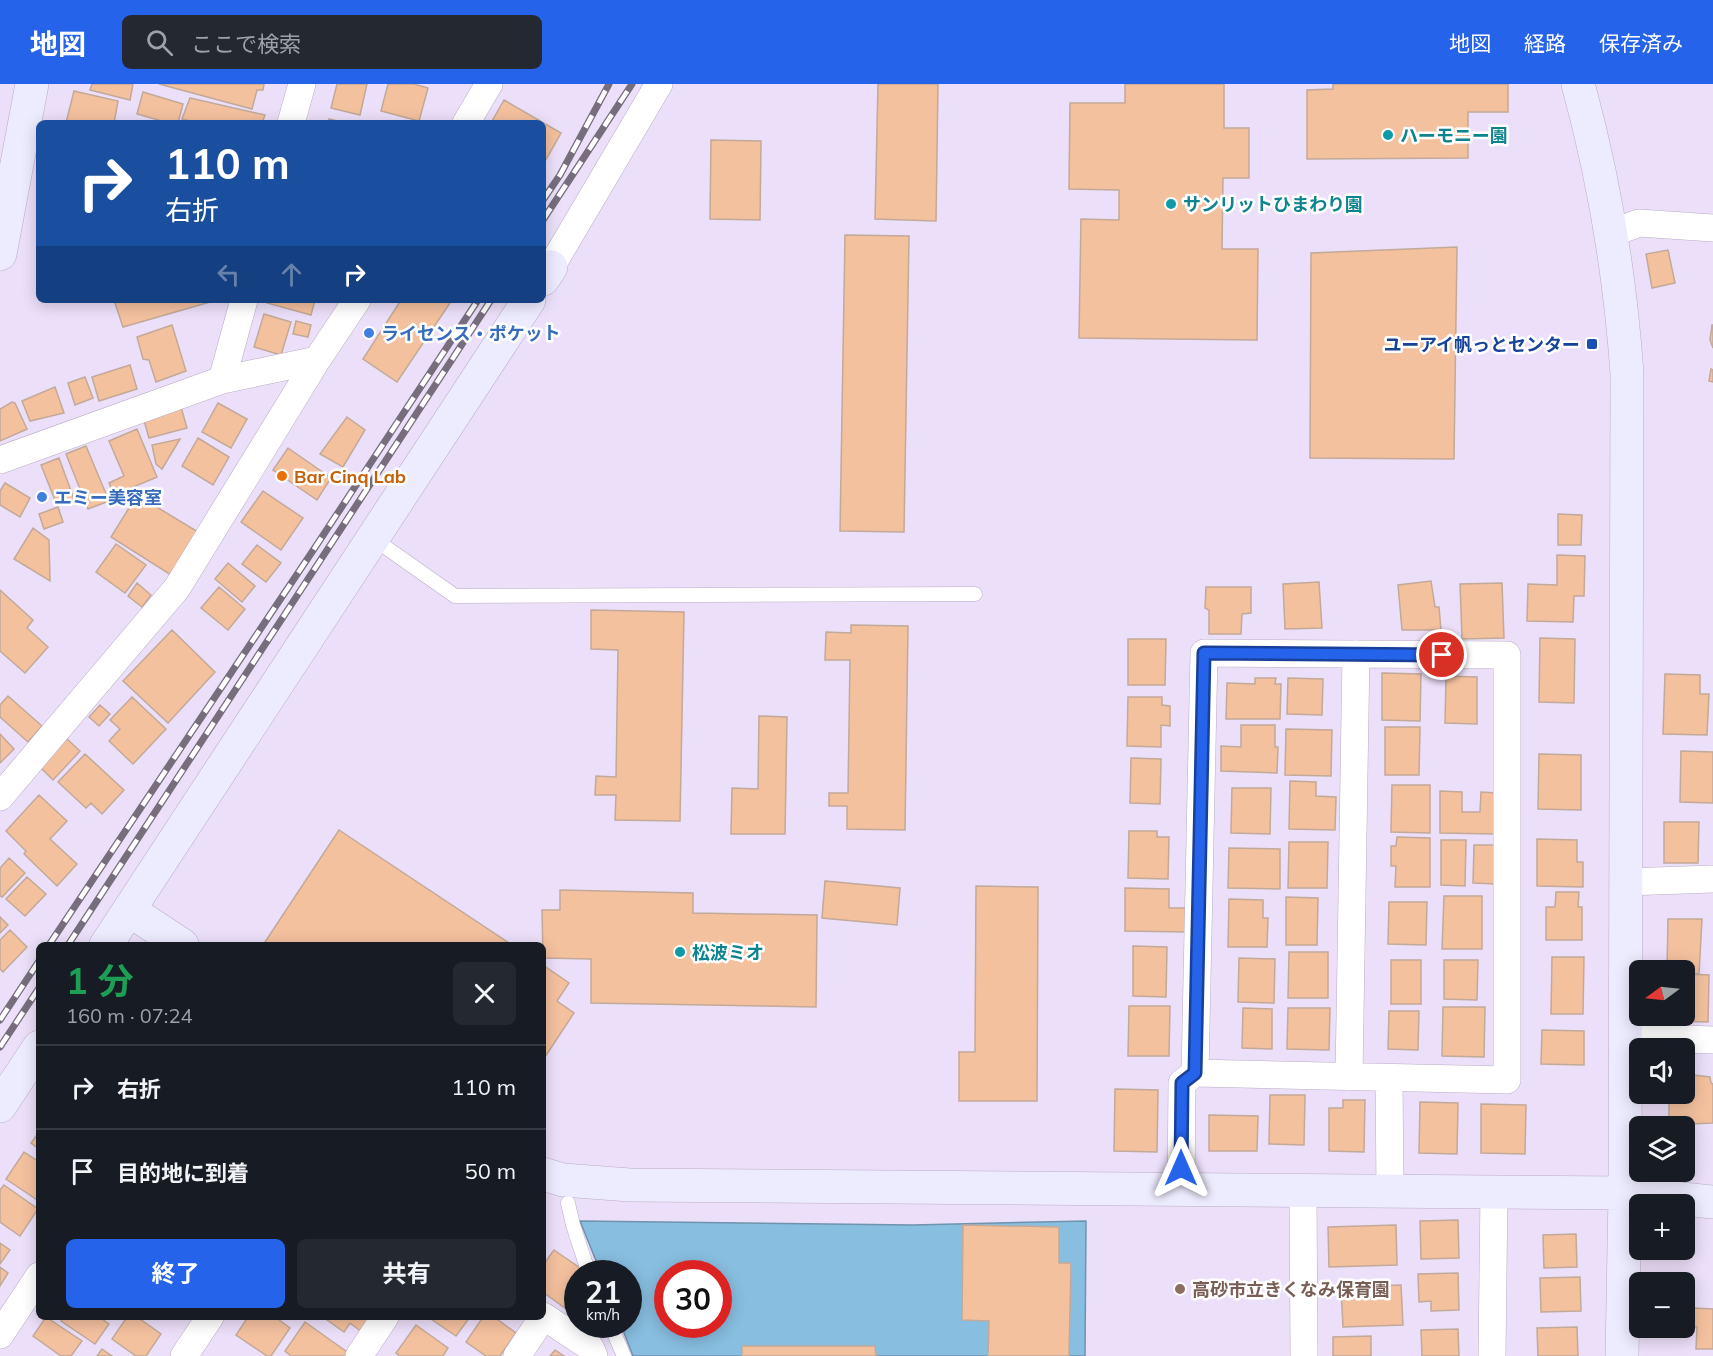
<!DOCTYPE html>
<html lang="ja">
<meta charset="utf-8">
<style>
body{margin:0;font-family:Mulish,"Noto Sans JP",sans-serif;background:#242831;color:#f1f3f6;height:100vh;display:flex;flex-direction:column;font-size:22px;white-space:nowrap}
*{box-sizing:border-box;margin:0}
p{font-size:20px;color:#9ea1a6}
.icon{flex:none;width:33px;height:33px;fill:none;stroke:currentColor;stroke-width:2;stroke-linecap:round;stroke-linejoin:round}
.map{position:relative;flex:1;overflow:hidden}
.details{position:absolute;left:36px;top:858px;width:510px;height:378px;display:flex;flex-direction:column;background:#171b24;border-radius:9px;box-shadow:0 3px 15px #0003}
.details>*{flex:none}
.banner{position:absolute;left:36px;top:36px;width:510px;height:183px;border-radius:9px;box-shadow:0 3px 15px #0003;background:#1a4fa0;color:#fff;overflow:hidden}
.needle{width:39px;rotate:255deg}
.fabs{position:absolute;left:1629px;top:876px;display:grid;gap:12px}
.fabs a{display:grid;place-items:center;width:66px;height:66px;border-radius:9px;background:#171b24;box-shadow:0 3px 15px #0003;font-size:30px}
.speed{position:absolute;left:564px;top:1176px;display:flex;gap:12px;font-size:30px;font-weight:700;text-align:center}
.speed>*{display:grid;place-content:center;width:78px;height:78px;border-radius:50%;background:#171b24;box-shadow:0 3px 15px #0003;line-height:1}
.speed small{font-size:15px;font-weight:400}
.speed .limit{border:9px solid #d22;background:#fff;color:#111}
.pin{position:absolute;display:grid;place-items:center;width:51px;height:51px;color:#fff;margin:-26px;border:3px solid #fff;border-radius:50%;box-shadow:0 2px 6px #0007}
.me{position:absolute;width:66px;margin:-33px;rotate:0deg;stroke-linejoin:round;filter:drop-shadow(0 0 4px #0008)}
.turn{display:flex;align-items:center;gap:21px;height:126px;padding:0 30px;font-size:27px}
.turn .icon{width:78px;height:78px;stroke-width:2.5}
.turn b{display:block;font-size:42px;line-height:51px}
.lanes{display:flex;align-items:center;height:57px;padding:0 30px;background:#0003;justify-content:center;gap:30px;direction:ltr}
.lanes .off{opacity:.35}
.round{display:grid;place-items:center;flex:none;width:63px;height:63px;border-radius:9px;background:#242831}
.summary{display:flex;align-items:center;justify-content:space-between;height:102px;padding:0 30px}
h1{font-size:36px;font-weight:700;line-height:45px;color:#1e9e55}
.cta{display:flex;gap:12px;margin-top:auto;padding:12px 30px}
.cta a{flex:1;height:69px;border-radius:9px;background:#2563eb;color:#fff;font-size:24px;font-weight:700;line-height:69px;text-align:center}
.cta a+a{background:#242831;color:#f1f3f6}
ul{padding:0;list-style:none}
li{display:flex;align-items:center;gap:18px;height:84px;padding:0 30px;border-top:2px solid #363941}
li div{flex:1}
li b{display:block;font-size:22px}
li em{font-style:normal}
header{display:flex;align-items:center;gap:36px;box-sizing:border-box;height:84px;padding:0 30px;background:#2563eb;color:#fff}
header strong{font-size:28px}
nav{display:flex;gap:33px;margin-inline-start:auto;font-size:21px}
.search{width:420px;height:54px;background:#242831;display:flex;align-items:center;gap:15px;box-sizing:border-box;padding:0 21px;border-radius:9px;color:#9ea1a6;font-size:22px}
.map>svg:first-child{display:block}
.water{fill:#88bee0;stroke:#6f93ae;stroke-width:1.5;fill-rule:evenodd}
.building{fill:#f4c19f;stroke:#c2a998;stroke-width:1.5}
.lines{fill:none;stroke-linecap:round;stroke-linejoin:round}
.lane-casing{stroke:#b9adc5;stroke-width:15}
.street-casing{stroke:#b9adc5;stroke-width:28}
.secondary-casing{stroke:#b9adc5;stroke-width:34}
.lane{stroke:#fff;stroke-width:14}
.street{stroke:#fff;stroke-width:27}
.secondary{stroke:#edebfe;stroke-width:33}
.rail-casing{stroke:#766e7d;stroke-width:7}
.rail{stroke:#fff;stroke-width:4.5;stroke-dasharray:14;stroke-linecap:butt}
.route-casing{stroke:#184099;stroke-width:15}
.route{stroke:#2563eb;stroke-width:10}
.culture-dot{fill:#0f9aa8;stroke:#fff;stroke-width:2}
.shop-dot{fill:#3f7fe0;stroke:#fff;stroke-width:2}
.transit-dot{fill:#1a4fb4;stroke:#fff;stroke-width:2}
.food-dot{fill:#e8710a;stroke:#fff;stroke-width:2}
.education-dot{fill:#8d6e63;stroke:#fff;stroke-width:2}
.labels{text-anchor:middle;dominant-baseline:central;stroke-width:5;stroke-linejoin:round;paint-order:stroke}
.culture-label{font-size:18px;font-weight:bold;fill:#0d838f;stroke:#fff;text-anchor:start}
.shop-label{font-size:18px;font-weight:bold;fill:#366cbe;stroke:#fff;text-anchor:start}
.transit-label{font-size:18px;font-weight:bold;fill:#164399;stroke:#fff;text-anchor:end}
.food-label{font-size:18px;font-weight:bold;fill:#c56008;stroke:#fff;text-anchor:start}
.education-label{font-size:18px;font-weight:bold;fill:#785e54;stroke:#fff;text-anchor:start}
</style>
<header>
<strong>地図</strong>
<div class="search"><svg class="icon" aria-label="search" viewBox="0 0 24 24"><circle cx="10" cy="10" r="6"/><path d="M15 15l6 6"/></svg>ここで検索</div>
<nav><a>地図</a><a>経路</a><a>保存済み</a></nav>
</header>
<div class="map">
<svg width="1713" height="1272" viewBox="0 0 1713 1272">
<rect width="100%" height="100%" fill="#ecdff9"/>
<path class="water" d="M580,1137L913,1141L1086,1137L1085,1272H633L621,1241L628,1240V1190L601,1189ZM668,1190H718V1240H668Z"/>
<path class="building" d="M92,0H133L130,16L90,6Z
M159,0H264L263,6H257L252,25Z
M337,0H367L360,31L331,24Z
M388,0H414L428,4L419,37L381,27Z
M878,0H938L936,137L875,135Z
M1125,0H1224V44H1249V94H1223L1222,165H1258L1257,256L1079,254L1081,135L1119,136V106L1069,105L1070,19H1125Z
M1333,0H1508V28H1468V74L1307,75V6L1333,5Z
M74,7L118,17L114,39H66Z
M143,8L183,20L178,39H169L137,30Z
M190,14L265,31L262,39H199L182,35Z
M504,16L561,49L543,81V39H491Z
M329,35L346,39H328Z
M711,56L761,57L760,136L710,135Z
M845,151L909,152L904,448L840,447Z
M1457,163L1454,375L1310,374L1311,169Z
M1668,166L1675,199L1652,204L1646,170Z
M114,216H217L123,243Z
M267,216H315L311,231L267,219Z
M401,216H452L397,298L363,275Z
M264,230L291,238L281,271L254,263Z
M296,237L311,241L308,253L293,250Z
M172,241L186,287L156,298L149,276L143,275L137,253Z
M1712,241H1713V264L1710,256Z
M130,281L137,305L99,317L92,293Z
M1711,285L1713,286V298L1709,297Z
M85,293L93,314L75,321L68,299Z
M55,303L64,329L30,337L22,317Z
M12,318L15,319L27,345L0,357V325Z
M218,319L247,335L231,364L202,348Z
M181,323L187,344L149,354L143,333Z
M347,333L365,346L343,383L320,370Z
M137,345L157,393L114,411L109,399L124,392L109,357Z
M198,354L229,373L213,401L182,382Z
M180,355L162,385L156,380L152,361Z
M86,362L109,417L88,425L66,370Z
M288,364L331,394L317,416L273,386Z
M59,374L74,415L57,421L41,381Z
M5,399L30,414L20,433L0,421V407Z
M263,407L303,434L281,466L241,438Z
M137,411L198,448L171,491L111,453Z
M58,423L63,438L44,445L39,430Z
M1558,430L1582,431L1581,461H1558Z
M33,444L49,456L50,497L14,475Z
M116,460L146,481L125,509L96,488Z
M257,461L281,479L266,498L242,480Z
M1557,471L1585,472L1584,512H1574L1573,538L1527,537L1528,500L1557,501Z
M228,479L255,502L242,518L215,495Z
M1431,497L1435,523H1439L1441,546H1402L1398,501Z
M1319,498L1322,544L1285,545L1283,500Z
M137,499L151,511L142,523L128,512Z
M1502,499L1504,554L1462,555L1460,500Z
M219,503L245,525L228,546L201,524Z
M1206,503H1251V529L1242,530L1241,550H1209V526L1205,524Z
M0,506L33,536L27,544L48,563L25,589L0,567Z
M591,526L684,528L680,737L615,736L616,711H595L596,692L616,693L618,566L591,565Z
M851,541L908,542L905,746L847,745V722H829V709H848L850,576H825L826,548L851,549Z
M172,546L215,588L168,639L123,597Z
M1540,554L1575,555L1574,619L1539,618Z
M1128,555H1166L1165,601H1128Z
M1382,589L1421,590L1420,637L1382,636Z
M1665,590L1700,591V610H1709L1707,651L1663,650Z
M1446,592L1477,593V640L1445,639Z
M1255,594H1276L1275,600H1281L1280,635H1226L1227,599L1255,600Z
M1288,594L1323,595L1322,631L1287,630Z
M8,612L42,642L28,658L0,633V621Z
M132,613L166,645L133,680L109,657L120,645L110,636Z
M1128,613H1162V621L1170,622V642L1161,641V663L1127,662Z
M100,621L110,630L99,642L89,633Z
M759,632L787,633L785,750H731L732,704L758,705Z
M1241,641H1275V663H1278L1277,689L1221,687V662L1241,663Z
M1385,643H1420L1419,691H1385Z
M1286,645L1332,646L1331,692L1285,691Z
M0,650L14,665L0,679Z
M66,654L80,667L53,696L39,682Z
M1681,667L1713,668V719L1680,718Z
M85,670L124,706L102,730L91,719L86,724L58,698Z
M1539,670L1581,671V726L1538,725Z
M1131,674L1161,675L1160,720L1130,719Z
M1290,697L1316,698V712L1336,713L1335,746L1289,745Z
M1392,701H1430V749L1391,748Z
M1232,704H1271L1270,750L1231,749Z
M1440,707L1462,708V728H1480L1481,708L1497,709L1496,750L1440,749Z
M39,711L67,737L50,755L77,780L57,802L24,770L26,767L6,747Z
M1664,738H1699L1698,779H1664Z
M339,746L512,861H263Z
M1129,747H1157V753H1169L1168,795L1128,794Z
M1397,753L1430,754V803H1395L1396,782H1391V762H1396Z
M1537,755L1577,756V778H1583V803L1537,802Z
M1441,756H1466L1465,802L1441,801Z
M1289,758H1328L1327,804H1288Z
M1474,761H1497V800L1473,799Z
M1229,764L1280,765V805L1228,804Z
M9,774L25,789L2,813L0,812V784Z
M27,793L46,810L25,832L6,815Z
M825,797L900,804L897,841L822,834Z
M976,802L1038,803L1037,1017H959V968H975Z
M1125,804L1169,805V824H1186V848L1125,847Z
M560,806L693,809V829L817,831L816,923L591,919V875L543,874L542,826H560Z
M1556,808H1579L1578,823H1582V856H1546V823H1555Z
M1444,812H1482V865H1442Z
M1286,813L1318,814L1317,861H1286Z
M1229,815L1263,816V834H1268L1267,863H1228Z
M1389,818H1427L1426,861L1388,860Z
M0,833L8,841L0,849Z
M1668,835H1702L1699,890L1684,889V886H1667Z
M10,846L27,863L3,888L0,885V856Z
M1133,862L1167,863L1166,913L1133,912Z
M1289,868H1328V914H1288Z
M1552,873H1584L1583,930H1551Z
M1239,874L1275,875L1274,919L1238,918Z
M1391,876H1421V920H1391Z
M1444,876H1478L1477,916L1444,915Z
M543,881L569,899L557,917L574,929L543,976Z
M1684,890L1709,891L1708,938L1667,937V932H1684Z
M1129,922H1170L1169,972H1128Z
M1443,923H1485L1484,973L1442,972Z
M1243,924L1272,925V965L1242,964Z
M1288,924H1330L1329,966L1287,965Z
M1389,927H1419L1418,966L1388,965Z
M1542,946L1584,947V981L1541,980Z
M1684,990L1710,993L1711,999L1713,1000V1039L1669,1041V1010H1684Z
M1115,1005L1158,1006L1157,1068L1114,1067Z
M1270,1011H1305L1304,1061L1269,1060Z
M1343,1016H1365L1364,1068L1329,1067V1024H1343Z
M1420,1018L1458,1019L1457,1070L1419,1069Z
M1481,1020L1526,1021L1525,1070L1481,1069Z
M1209,1031L1258,1032L1257,1067H1209Z
M39,1048V1065L31,1059Z
M24,1068L39,1078V1117L6,1095Z
M4,1101L38,1125L20,1152L0,1138V1106Z
M1458,1136L1459,1174L1421,1175L1420,1137Z
M963,1141L1059,1143V1179H1071L1069,1272H988L989,1237L962,1236Z
M1396,1141L1397,1181L1329,1183L1328,1143Z
M1576,1150L1577,1183L1544,1184L1543,1151Z
M0,1159L10,1166L0,1180Z
M554,1166L580,1184L573,1195L578,1198V1214L569,1227L543,1208V1181Z
M0,1183L8,1189L0,1202Z
M1458,1189L1459,1226L1431,1227V1217L1419,1218L1418,1190Z
M1580,1193L1581,1227L1541,1228L1540,1194Z
M1401,1201L1403,1241L1343,1243L1341,1203Z
M1693,1224L1713,1225V1265H1696L1697,1243H1693Z
M46,1233L82,1257L71,1272H61L33,1252Z
M63,1233H99L109,1240L95,1260L61,1237Z
M127,1233H137L161,1250L146,1272H136L112,1255Z
M248,1233H275L290,1244L271,1272H267L236,1251Z
M323,1233H374L363,1249L350,1239L344,1248Z
M428,1233H470L456,1252Z
M483,1233H494L516,1249L500,1272H486L466,1258Z
M305,1238L350,1270L349,1272H291L285,1267Z
M416,1241L448,1264L443,1272H400L396,1269Z
M1577,1243L1578,1272H1538L1537,1244Z
M1458,1245L1459,1272H1422L1421,1246Z
M1371,1252V1272H1333V1253Z
M742,1262H875L876,1272H742Z
M102,1265L112,1272H97Z
M555,1266L564,1272H550Z"/>
<g class="lines">
<g class="lane-casing">
<path id="lane" d="M374,455L455,512L975,510
M568,1119L573,1141L589,1190
M610,1240L624,1272"/>
</g>
<g class="street-casing">
<path id="street" d="M291,39L302,0
M466,39L489,0
M1612,149L1639,139L1713,144
M551,183L659,0
M222,296L244,216
M0,376L222,296L317,276
M0,713L177,504L317,276L357,216
M1626,798L1713,795
M1626,953L1713,956
M1349,993L1356,570
M1389,994L1390,1107
M1181,1105L1182,999L1195,989L1507,996V571L1204,569L1195,989
M1303,1106L1304,1272
M543,1232L590,1263L594,1272
M0,1251L39,1192
M184,1272L210,1233
M359,1272L385,1233
M517,1272L543,1233
M1492,1272L1494,1108"/>
</g>
<g class="secondary-casing">
<path id="secondary" d="M1578,0C1605,98 1620,189 1627,290L1625,1109L1622,1272
M0,170L32,0
M543,195L551,183
M129,826L182,861
M106,861L529,216
M0,1022L39,963
M543,1090L563,1096L630,1101L1625,1109L1713,1118"/>
</g>
<use href="#lane" class="lane"/>
<use href="#street" class="street"/>
<use href="#secondary" class="secondary"/>
<g class="rail-casing">
<path id="rail" d="M543,116L560,91L609,0
M543,136L632,0
M49,861L316,462L478,216
M68,861L491,216
M0,936L39,877
M0,963L39,904"/>
</g>
<use href="#rail" class="rail"/>
</g>
<g class="lines">
<g class="route-casing">
<path id="route" d="M1181,1084L1182,999L1195,989L1204,569L1442,571"/>
</g>
<use href="#route" class="route"/>
</g>
<g class="culture-dot">
<circle cx="1388" cy="51" r="6"/>
<circle cx="1171" cy="120" r="6"/>
<circle cx="680" cy="868" r="6"/>
</g>
<g class="shop-dot">
<circle cx="369" cy="249" r="6"/>
<circle cx="42" cy="413" r="6"/>
</g>
<rect class="transit-dot" x="1586" y="254" width="12" height="12" rx="3"/>
<circle class="food-dot" cx="282" cy="392" r="6"/>
<circle class="education-dot" cx="1180" cy="1205" r="6"/>
<g class="labels">
<g class="culture-label">
<text x="1400" y="51">ハーモニー園</text>
<text x="1183" y="120">サンリットひまわり園</text>
<text x="692" y="868">松波ミオ</text>
</g>
<g class="shop-label">
<text x="381" y="249">ライセンス・ポケット</text>
<text x="54" y="413">エミー美容室</text>
</g>
<g class="transit-label">
<text x="1580" y="260">ユーアイ帆っとセンター</text>
</g>
<g class="food-label">
<text x="294" y="392">Bar Cinq Lab</text>
</g>
<g class="education-label">
<text x="1192" y="1205">高砂市立きくなみ保育園</text>
</g>
</g>
</svg>
<div class="fabs">
<a><svg class="needle" viewBox="-14 -14 28 28"><path d="M0-13l5 13h-10z" fill="#e53935"/><path d="M0 13l5-13h-10z" fill="#9ea1a6"/></svg></a>
<a><svg class="icon" aria-label="sound" viewBox="0 0 24 24"><path d="M4 9h4l5-4v14l-5-4H4zM17 9q2 3 0 6"/></svg></a>
<a><svg class="icon" aria-label="layers" viewBox="0 0 24 24"><path d="M12 4l9 5-9 5-9-5zM3 14l9 5 9-5"/></svg></a>
<a>+</a>
<a>−</a>
</div>
<div class="speed"><div>21<small>km/h</small></div><div class="limit">30</div></div>
<div class="pin" style="left:1442px;top:571px;background:#d93025"><svg class="icon" aria-label="arrive" viewBox="0 0 24 24"><path d="M6 21V4h12l-3 4 3 4H6"/></svg></div>
<svg class="me" style="left:1181px;top:1084px" viewBox="-20 -20 40 40"><path d="M0-17L14 15 0 8-14 15z" fill="#2563eb" stroke="#fff" stroke-width="4"/></svg>
<div class="banner">
<div class="turn"><svg class="icon" aria-label="right" viewBox="0 0 24 24"><path d="M7 20v-9h11M14 6l5 5-5 5"/></svg><div><b>110 m</b>右折</div></div>
<div class="lanes"><svg class="icon off" aria-label="left" viewBox="0 0 24 24"><path d="M17 20v-9H6M10 6l-5 5 5 5"/></svg><svg class="icon off" aria-label="ahead" viewBox="0 0 24 24"><path d="M12 20V5M6 11l6-6 6 6"/></svg><svg class="icon" aria-label="right" viewBox="0 0 24 24"><path d="M7 20v-9h11M14 6l5 5-5 5"/></svg></div>
</div>
<section class="details">
<div class="summary"><div><h1>1 分</h1><p>160 m · 07:24</p></div><a class="round"><svg class="icon" aria-label="close" viewBox="0 0 24 24"><path d="M6 6l12 12M18 6L6 18"/></svg></a></div>
<ul>
<li><svg class="icon" aria-label="right" viewBox="0 0 24 24"><path d="M7 20v-9h11M14 6l5 5-5 5"/></svg><div><b>右折</b></div><em>110 m</em></li>
<li><svg class="icon" aria-label="arrive" viewBox="0 0 24 24"><path d="M6 21V4h12l-3 4 3 4H6"/></svg><div><b>目的地に到着</b></div><em>50 m</em></li>
</ul>
<div class="cta"><a>終了</a><a>共有</a></div>
</section>
</div>
